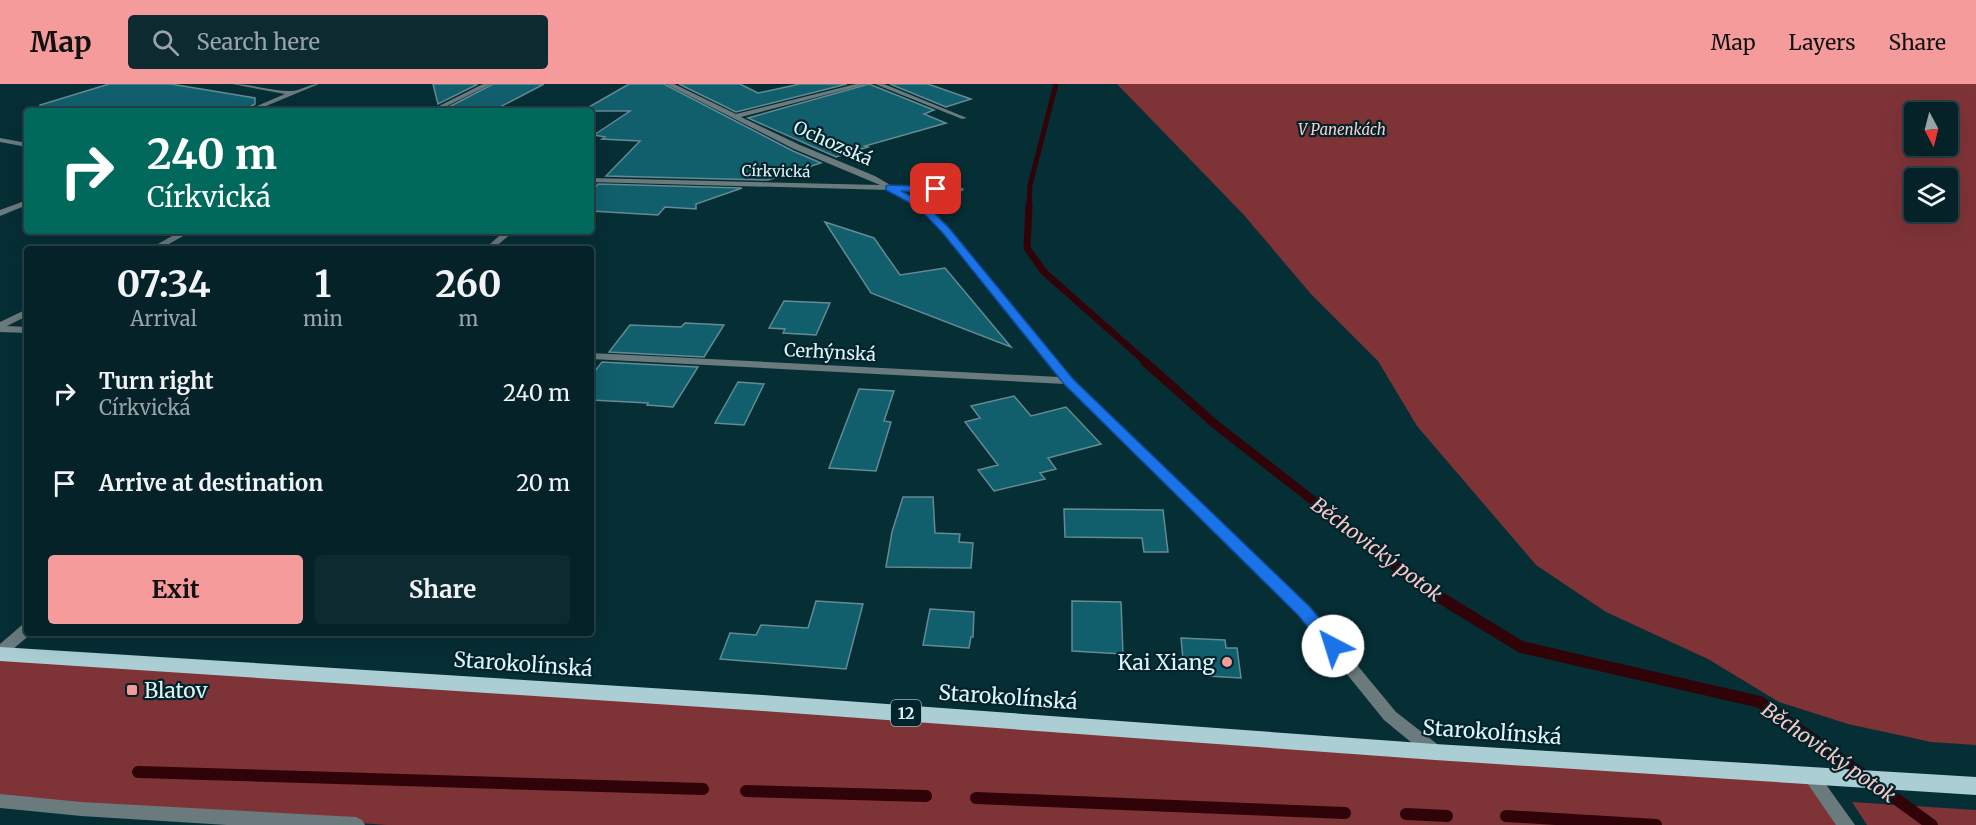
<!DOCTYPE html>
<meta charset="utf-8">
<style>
body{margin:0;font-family:Merriweather,serif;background:#0d2a30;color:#f1f3f6;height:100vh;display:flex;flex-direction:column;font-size:22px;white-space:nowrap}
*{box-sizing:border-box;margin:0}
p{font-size:20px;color:#97a4a8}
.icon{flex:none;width:33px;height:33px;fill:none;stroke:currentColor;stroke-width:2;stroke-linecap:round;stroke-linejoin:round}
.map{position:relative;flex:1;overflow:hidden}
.drawer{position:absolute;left:24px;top:162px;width:570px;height:390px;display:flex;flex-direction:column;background:#042228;border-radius:6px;box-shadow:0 6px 24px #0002,0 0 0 2px #253f45}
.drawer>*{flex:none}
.hud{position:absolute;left:24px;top:24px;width:570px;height:126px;border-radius:6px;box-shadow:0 6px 24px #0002,0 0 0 2px #253f45;background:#00695c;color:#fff;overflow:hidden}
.needle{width:39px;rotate:173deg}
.tools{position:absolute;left:1904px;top:18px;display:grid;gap:12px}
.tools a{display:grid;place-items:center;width:54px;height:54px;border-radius:6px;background:#042228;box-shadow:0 6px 24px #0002,0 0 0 2px #253f45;font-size:30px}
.pin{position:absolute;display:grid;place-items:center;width:51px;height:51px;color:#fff;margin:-26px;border-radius:12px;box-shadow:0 3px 9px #0006}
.me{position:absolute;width:66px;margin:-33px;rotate:320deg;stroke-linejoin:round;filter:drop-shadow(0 0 4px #0008)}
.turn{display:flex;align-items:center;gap:21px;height:126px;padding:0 24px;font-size:27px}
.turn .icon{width:78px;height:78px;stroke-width:2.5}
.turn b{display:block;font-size:42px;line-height:51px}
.eta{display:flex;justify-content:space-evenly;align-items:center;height:102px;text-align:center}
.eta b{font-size:36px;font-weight:700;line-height:42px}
.action{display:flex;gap:12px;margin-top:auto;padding:12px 24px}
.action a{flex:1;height:69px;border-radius:6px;background:#f59b9c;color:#111;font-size:24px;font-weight:700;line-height:69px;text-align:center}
.action a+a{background:#0d2a30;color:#f1f3f6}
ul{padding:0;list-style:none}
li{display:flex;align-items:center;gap:18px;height:90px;padding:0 24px}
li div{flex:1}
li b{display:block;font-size:22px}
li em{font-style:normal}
header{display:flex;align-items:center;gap:36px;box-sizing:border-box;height:84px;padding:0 30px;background:#f59b9c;color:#111}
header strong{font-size:28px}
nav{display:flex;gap:33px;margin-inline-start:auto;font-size:21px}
.search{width:420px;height:54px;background:#0d2a30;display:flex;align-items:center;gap:15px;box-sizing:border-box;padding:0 21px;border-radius:6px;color:#97a4a8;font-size:22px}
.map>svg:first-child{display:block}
.green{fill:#7e3337;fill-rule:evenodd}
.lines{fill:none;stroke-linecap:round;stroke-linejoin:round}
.stream-far3{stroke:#300308;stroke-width:5}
.stream-far2{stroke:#300308;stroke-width:7}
.stream-far1{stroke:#300308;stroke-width:9}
.stream{stroke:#300308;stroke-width:12}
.building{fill:#115f6d;stroke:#648a92;stroke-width:1.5}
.minor{fill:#6a7a7d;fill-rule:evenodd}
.primary{fill:#abcdd4;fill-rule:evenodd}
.route{fill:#1a73e8;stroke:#114b97;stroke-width:1.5}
.poi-dot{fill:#f59b9c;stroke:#00242b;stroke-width:2}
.labels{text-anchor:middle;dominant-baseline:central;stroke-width:4.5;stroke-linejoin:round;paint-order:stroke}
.far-park-label{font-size:15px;font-style:italic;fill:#ffcac9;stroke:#00242b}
.far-street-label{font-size:15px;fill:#e0f4f8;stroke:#00242b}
.shield{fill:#00242b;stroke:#9db6ba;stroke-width:1.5}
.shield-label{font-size:16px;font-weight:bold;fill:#e0f4f8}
.street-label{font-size:18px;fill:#e0f4f8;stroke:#00242b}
.water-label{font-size:20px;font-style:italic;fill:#fcc7c7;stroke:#00242b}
.near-poi-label{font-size:21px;fill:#e0f4f8;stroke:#00242b;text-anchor:end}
.near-street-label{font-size:21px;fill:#e0f4f8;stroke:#00242b}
</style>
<header>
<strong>Map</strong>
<div class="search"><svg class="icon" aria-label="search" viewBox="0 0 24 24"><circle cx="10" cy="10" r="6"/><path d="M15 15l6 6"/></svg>Search here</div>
<nav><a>Map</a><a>Layers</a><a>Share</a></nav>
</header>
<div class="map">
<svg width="1976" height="741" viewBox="0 0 1976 741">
<rect width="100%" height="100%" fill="#062e35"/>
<path class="green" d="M1117,0H1976V661L1931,658L1848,640L1779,618L1708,575L1606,528L1536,481L1417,342L1378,277L1311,210L1243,130ZM1947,28V62H1914V28ZM1914,94H1947V128H1914Z
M0,570L1811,693L1846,741H387L0,713Z
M1852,718L1976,726V741H1867Z"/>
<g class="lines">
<path class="stream-far3" d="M1029,122L1030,101L1056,0"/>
<path class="stream-far2" d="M1029,121L1027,164L1044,188L1147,279"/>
<path class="stream-far1" d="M1145,278L1216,341L1396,481"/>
<path class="stream" d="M1394,480L1428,506L1521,563L1760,618L1863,691
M138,688L703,705
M1874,699L1932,741
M746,707L926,712
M976,714L1345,729
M1406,730L1447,732
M1506,732L1656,741"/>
</g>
<path class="building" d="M109,0H171L255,14V20L243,27H40V21Z
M433,0H478L438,20Z
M493,0H544L498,24L489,23L473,27L445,25Z
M629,0H664L793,67L821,79L768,96L606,92L640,57L602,55L605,53L594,51L630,27H582Z
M679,0H740L758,9L800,0H847L736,28Z
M869,0L934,26L924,30L946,39L865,62L868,63L836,73L748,34Z
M890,0H928L971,15L946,23Z
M598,100L742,104L696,120V125L665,123L658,131L591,127V108Z
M825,138L874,154L900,191L945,184L1011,263L871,209Z
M784,217L830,219L816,251L783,249L785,245L769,244Z
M685,239L724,241L704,273L609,268L630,241L681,243Z
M602,278L698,283L673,323L647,321L648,319L591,316V292Z
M738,298L764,300L744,341L715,339Z
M859,305L894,307L884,337L891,338L876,387L829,384Z
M1014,312L1031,332L1066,323L1101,360L1048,374L1056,385L1040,389L1045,395L994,407L978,386L998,381L965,338L980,334L971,322Z
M903,413H933L935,449L960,450L959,458L973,459L971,484L886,483L892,448Z
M1064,425L1163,426L1168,468H1144L1142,454L1065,453Z
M816,517L863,520L846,585L720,575L730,549L756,551L761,541L808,544Z
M1072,517L1121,518L1123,570L1072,567Z
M930,525L974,528L973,553H971L969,564L923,561Z
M1181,554L1225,556L1226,564H1237L1241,594L1207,592V587L1184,585Z"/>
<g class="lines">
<path class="minor" d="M232,0C252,0 272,7 291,7C300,7 309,0 319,0L254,27H245L285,10Z
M483,0H491L437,27H429Z
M666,0H674L736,30L856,0H867L741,33L800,61L875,92L892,102L963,104L964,106L960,108L901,107L924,119L948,144L1072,295L1309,523L1396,628L1441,663L1443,668L1441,673L1435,675L1429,673L1384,636L1299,531L1065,300L591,275V269L1059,293L942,148L918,123L889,106L591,98V94L880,101L794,65Z
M875,0H884L967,34L962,35Z
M0,54L27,59V63L0,58Z
M27,116V121L0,132V126Z
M181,147H192L160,165H149Z
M505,147H514L493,165H484Z
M27,225V232L7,242L27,243V249L0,248V238Z
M27,540V549H32L5,572L0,574V560L22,541Z
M1811,686L1817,688L1855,741H1836L1803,693L1805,688Z
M0,710L81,718L356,733L362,736L365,741H227L81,732L0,724Z"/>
<path class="primary" d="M0,563L763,611L1435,660L1976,693V711L1435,676L763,627L0,577Z"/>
</g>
<path class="route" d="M889,101L939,103V107L936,108L901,107L924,119L949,144L1073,295L1310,523L1339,558L1341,562L1339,566L1333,568L1327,566L1298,531L1064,300L942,148L918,123L886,106V102Z"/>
<g class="poi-dot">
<circle cx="1227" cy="578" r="6"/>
<rect x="126" y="600" width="12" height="12" rx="3"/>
</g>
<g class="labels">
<g class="far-park-label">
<text x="1342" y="45">V Panenkách</text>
</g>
<g class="far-street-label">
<text transform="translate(776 87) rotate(1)">Církvická</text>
</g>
<rect class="shield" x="891" y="616" width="30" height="26" rx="4.5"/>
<g class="shield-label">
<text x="906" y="629">12</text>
</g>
<g class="street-label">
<text transform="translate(833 59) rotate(24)">Ochozská</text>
<text transform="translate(830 268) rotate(3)">Cerhýnská</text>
</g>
<g class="water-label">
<text transform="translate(1377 465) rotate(37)">Běchovický potok</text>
<text transform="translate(1829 668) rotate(35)">Běchovický potok</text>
</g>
<g class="near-poi-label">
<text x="1215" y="578">Kai Xiang</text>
<text x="144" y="606" text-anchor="start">Blatov</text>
</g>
<g class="near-street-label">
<text transform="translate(523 580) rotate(4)">Starokolínská</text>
<text transform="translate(1008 613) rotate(4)">Starokolínská</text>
<text transform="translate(1492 648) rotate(4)">Starokolínská</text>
</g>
</g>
</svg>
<div class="tools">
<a><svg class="needle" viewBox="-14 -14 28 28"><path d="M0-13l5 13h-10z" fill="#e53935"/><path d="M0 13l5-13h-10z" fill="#97a4a8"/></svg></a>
<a><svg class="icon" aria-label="layers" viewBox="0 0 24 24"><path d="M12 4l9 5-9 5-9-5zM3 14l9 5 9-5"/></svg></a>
</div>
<div class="pin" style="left:936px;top:105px;background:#d93025"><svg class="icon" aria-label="arrive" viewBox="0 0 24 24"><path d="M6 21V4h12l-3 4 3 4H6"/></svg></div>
<svg class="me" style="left:1333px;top:562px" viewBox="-20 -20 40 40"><circle r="19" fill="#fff"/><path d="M0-13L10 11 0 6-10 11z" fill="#1a73e8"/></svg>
<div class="hud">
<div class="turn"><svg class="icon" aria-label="right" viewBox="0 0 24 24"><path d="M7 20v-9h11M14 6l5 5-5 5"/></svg><div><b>240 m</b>Církvická</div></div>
</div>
<section class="drawer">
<div class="eta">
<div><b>07:34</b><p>Arrival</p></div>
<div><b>1</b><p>min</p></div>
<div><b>260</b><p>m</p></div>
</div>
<ul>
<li><svg class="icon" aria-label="right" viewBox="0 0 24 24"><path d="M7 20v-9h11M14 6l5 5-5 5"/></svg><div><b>Turn right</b><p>Církvická</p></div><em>240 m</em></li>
<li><svg class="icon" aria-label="arrive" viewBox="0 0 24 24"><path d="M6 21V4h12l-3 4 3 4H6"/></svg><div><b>Arrive at destination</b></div><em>20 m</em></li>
</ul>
<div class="action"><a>Exit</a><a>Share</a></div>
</section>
</div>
